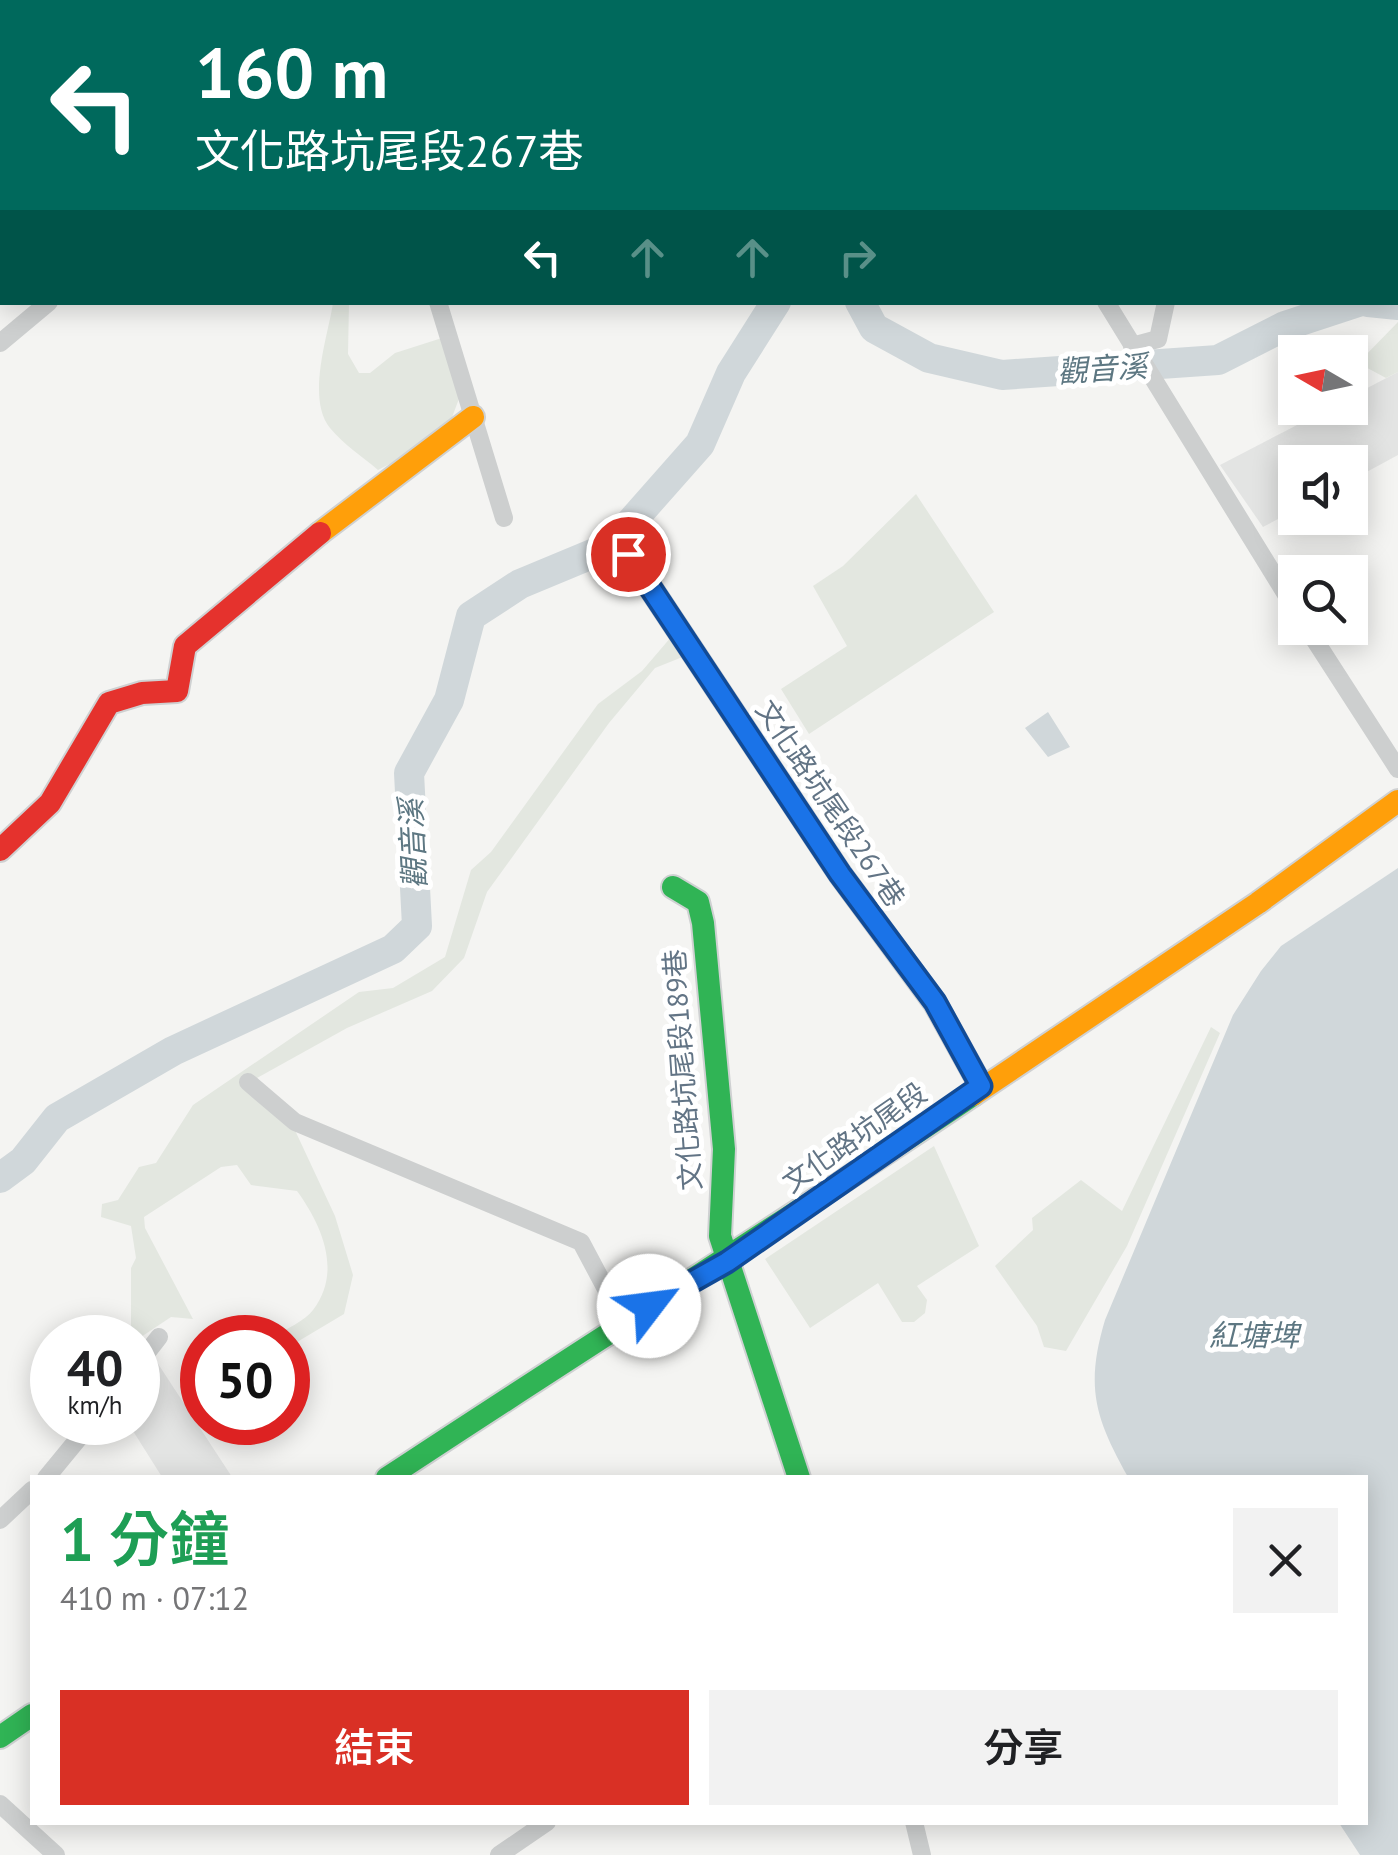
<!DOCTYPE html>
<html lang="zh-TW">
<meta charset="utf-8">
<style>
body{margin:0;font-family:"PT Sans","Noto Sans TC",sans-serif;background:#f2f2f2;color:#202124;height:100vh;display:flex;flex-direction:column;font-size:38px;white-space:nowrap}
*{box-sizing:border-box;margin:0}
p{font-size:32px;color:#757577}
.icon{flex:none;width:55px;height:55px;fill:none;stroke:currentColor;stroke-width:2;stroke-linecap:round;stroke-linejoin:round}
.map{position:relative;flex:1;overflow:hidden}
.sheet{position:absolute;left:30px;top:1475px;width:1338px;height:350px;display:flex;flex-direction:column;background:#fff;border-radius:0px;box-shadow:0 5px 25px #0003}
.sheet>*{flex:none}
.hud{position:absolute;left:0px;top:0px;width:1400px;height:305px;box-shadow:0 5px 25px #0003;background:#00695c;color:#fff;overflow:hidden}
.needle{width:65px;rotate:279deg}
.controls{position:absolute;left:1278px;top:335px;display:grid;gap:20px}
.controls a{display:grid;place-items:center;width:90px;height:90px;border-radius:0px;background:#fff;box-shadow:0 5px 25px #0003;font-size:50px}
.speed{position:absolute;left:30px;top:1315px;display:flex;gap:20px;font-size:50px;font-weight:700;text-align:center}
.speed>*{display:grid;place-content:center;width:130px;height:130px;border-radius:50%;background:#fff;box-shadow:0 5px 25px #0003;line-height:1}
.speed small{font-size:25px;font-weight:400}
.speed .limit{border:15px solid #d22;background:#fff;color:#111}
.pin{position:absolute;display:grid;place-items:center;width:85px;height:85px;color:#fff;margin:-42px;border:5px solid #fff;border-radius:50%;box-shadow:0 2px 10px #0007}
.me{position:absolute;width:110px;margin:-55px;rotate:60deg;stroke-linejoin:round;filter:drop-shadow(0 0 8px #0008)}
.turn{display:flex;align-items:center;gap:35px;height:210px;padding:0 30px;font-size:45px}
.turn .icon{width:130px;height:130px;stroke-width:2.5}
.turn b{display:block;font-size:70px;line-height:85px}
.lanes{display:flex;align-items:center;height:95px;padding:0 30px;background:#0003;justify-content:center;gap:50px;direction:ltr}
.lanes .off{opacity:.35}
.round{display:grid;place-items:center;flex:none;width:105px;height:105px;border-radius:0px;background:#f2f2f2}
.head{display:flex;align-items:center;justify-content:space-between;height:170px;padding:0 30px}
h1{font-size:60px;font-weight:600;line-height:75px;color:#1e9e55}
.button{display:flex;gap:20px;margin-top:auto;padding:20px 30px}
.button a{flex:1;height:115px;border-radius:0px;background:#d93025;color:#fff;font-size:40px;font-weight:600;line-height:115px;text-align:center}
.button a+a{background:#f2f2f2;color:#202124}
.map>svg:first-child{display:block}
.built{fill:#e3e4e3}
.green{fill:#e3e7e0}
.water{fill:#d0d7da}
.lines{fill:none;stroke-linecap:round;stroke-linejoin:round}
.river{stroke:#d0d7da;stroke-width:30}
.fast-casing{stroke:#cfd1d2;stroke-width:26}
.slow-casing{stroke:#cfd1d2;stroke-width:26}
.jam-casing{stroke:#cfd1d2;stroke-width:26}
.lane{stroke:#cdcfcf;stroke-width:9}
.street{stroke:#cdcfcf;stroke-width:18}
.fast{stroke:#30b455;stroke-width:22}
.slow{stroke:#ff9f0a;stroke-width:22}
.jam{stroke:#e5322d;stroke-width:22}
.route-casing{stroke:#114b97;stroke-width:25}
.route{stroke:#1a73e8;stroke-width:18}
.labels{text-anchor:middle;dominant-baseline:central;stroke-width:10;stroke-linejoin:round;paint-order:stroke}
.street-label{font-size:28px;fill:#627485;stroke:#fff}
.water-label{font-size:30px;font-style:italic;fill:#5d7782;stroke:#fff}
</style>
<div class="map">
<svg width="1398" height="1855" viewBox="0 0 1398 1855">
<rect width="100%" height="100%" fill="#f4f4f2"/>
<path class="built" d="M1398,372V455L1350,481V462H1295V510L1263,527L1220,465L1330,408H1350V397Z
M151,1353L232,1477H162L128,1423L138,1422V1379Z"/>
<path class="green" d="M333,303H349L348,354L359,373H370L395,353L442,338L460,396L445,436L378,470C363,457 343,444 330,428C306,398 328,336 333,303Z
M1398,322V372L1386,378L1358,363Z
M916,494L994,612L809,734L781,689L847,646L813,586L843,566Z
M672,636L690,654L655,668L609,723L487,892L464,958L432,991L347,1028L257,1078L293,1126L335,1216L353,1275L344,1314L292,1345H288V1338L275,1337C285,1329 305,1321 313,1310C343,1271 321,1224 297,1191L251,1185L237,1165L221,1167L144,1217L145,1228L193,1319L171,1317L138,1339L131,1337V1268L136,1258L131,1226L101,1217L102,1204L118,1200L139,1167L156,1163L193,1105L359,992L393,988L445,957L471,870L491,852L598,704L642,671Z
M1211,1027L1220,1033L1127,1246L1066,1351L1044,1347L1037,1326L995,1266L1033,1230L1032,1218L1081,1180L1122,1211Z
M934,1146L979,1246L917,1286L927,1300L925,1313L914,1322H902L878,1283L810,1328L765,1259Z"/>
<path class="water" d="M1048,712L1070,747L1048,757L1025,728Z
M1398,868V1855H1360L1339,1823L1365,1822V1478L1128,1477C1095,1418 1085,1387 1105,1320L1233,1015L1261,971L1281,946Z"/>
<g class="lines">
<path class="river" d="M860,302L874,328L929,358L1002,375L1218,360L1285,326L1358,302
M1368,302L1398,305
M0,1178L23,1161L57,1118L173,1051L393,949L417,926L409,773L449,700L471,616L520,584L609,547L700,444L731,373L776,302"/>
<g class="fast-casing">
<path id="fast" d="M628,554L840,874L935,1003L981,1086
M673,887L698,902L703,923L724,1149L720,1236L799,1478
M387,1478C582,1349 779,1226 973,1095
M0,1737L32,1715"/>
</g>
<g class="slow-casing">
<path id="slow" d="M320,533L473,417
M973,1095L1258,903L1398,801"/>
</g>
<g class="jam-casing">
<path id="jam" d="M0,850L50,803L109,703L142,693L177,691L185,646L320,533"/>
</g>
<path class="lane" d="M807,0L808,2
M1075,2L1076,0"/>
<path class="street" d="M933,0L935,2
M446,2L450,0
M1228,2L1229,0
M438,302L504,518
M1106,302L1295,609
M0,343L49,302
M1132,346L1158,339L1166,302
M1307,628L1398,769
M248,1082L295,1122L581,1242L623,1321
M138,1364L159,1337
M46,1478L92,1422
M0,1520L32,1490
M0,1804L56,1855
M914,1822L922,1855
M499,1855L547,1822"/>
<use href="#fast" class="fast"/>
<use href="#slow" class="slow"/>
<use href="#jam" class="jam"/>
</g>
<g class="lines">
<g class="route-casing">
<path id="route" d="M628,554L840,874L935,1002L981,1086L727,1262L649,1306"/>
</g>
<use href="#route" class="route"/>
</g>
<g class="labels">
<g class="street-label">
<text transform="translate(831 803) rotate(56)">文化路坑尾段267巷</text>
<text transform="translate(682 1070) rotate(-94)">文化路坑尾段189巷</text>
<text transform="translate(854 1137) rotate(-35)">文化路坑尾段</text>
</g>
<g class="water-label">
<text transform="translate(1102 368) rotate(-4)">觀音溪</text>
<text transform="translate(412 844) rotate(-93)">觀音溪</text>
<text x="1254" y="1334">紅塘埤</text>
</g>
</g>
</svg>
<div class="controls">
<a><svg class="needle" viewBox="-14 -14 28 28"><path d="M0-13l5 13h-10z" fill="#e53935"/><path d="M0 13l5-13h-10z" fill="#757577"/></svg></a>
<a><svg class="icon" aria-label="sound" viewBox="0 0 24 24"><path d="M4 9h4l5-4v14l-5-4H4zM17 9q2 3 0 6"/></svg></a>
<a><svg class="icon" aria-label="search" viewBox="0 0 24 24"><circle cx="10" cy="10" r="6"/><path d="M15 15l6 6"/></svg></a>
</div>
<div class="speed"><div>40<small>km/h</small></div><div class="limit">50</div></div>
<div class="pin" style="left:628px;top:554px;background:#d93025"><svg class="icon" aria-label="arrive" viewBox="0 0 24 24"><path d="M6 21V4h12l-3 4 3 4H6"/></svg></div>
<svg class="me" style="left:649px;top:1306px" viewBox="-20 -20 40 40"><circle r="19" fill="#fff"/><path d="M0-13L10 11 0 6-10 11z" fill="#1a73e8"/></svg>
<div class="hud">
<div class="turn"><svg class="icon" aria-label="left" viewBox="0 0 24 24"><path d="M17 20v-9H6M10 6l-5 5 5 5"/></svg><div><b>160 m</b>文化路坑尾段267巷</div></div>
<div class="lanes"><svg class="icon" aria-label="left" viewBox="0 0 24 24"><path d="M17 20v-9H6M10 6l-5 5 5 5"/></svg><svg class="icon off" aria-label="ahead" viewBox="0 0 24 24"><path d="M12 20V5M6 11l6-6 6 6"/></svg><svg class="icon off" aria-label="ahead" viewBox="0 0 24 24"><path d="M12 20V5M6 11l6-6 6 6"/></svg><svg class="icon off" aria-label="right" viewBox="0 0 24 24"><path d="M7 20v-9h11M14 6l5 5-5 5"/></svg></div>
</div>
<section class="sheet">
<div class="head"><div><h1>1 分鐘</h1><p>410 m · 07:12</p></div><a class="round"><svg class="icon" aria-label="close" viewBox="0 0 24 24"><path d="M6 6l12 12M18 6L6 18"/></svg></a></div>
<div class="button"><a>結束</a><a>分享</a></div>
</section>
</div>
